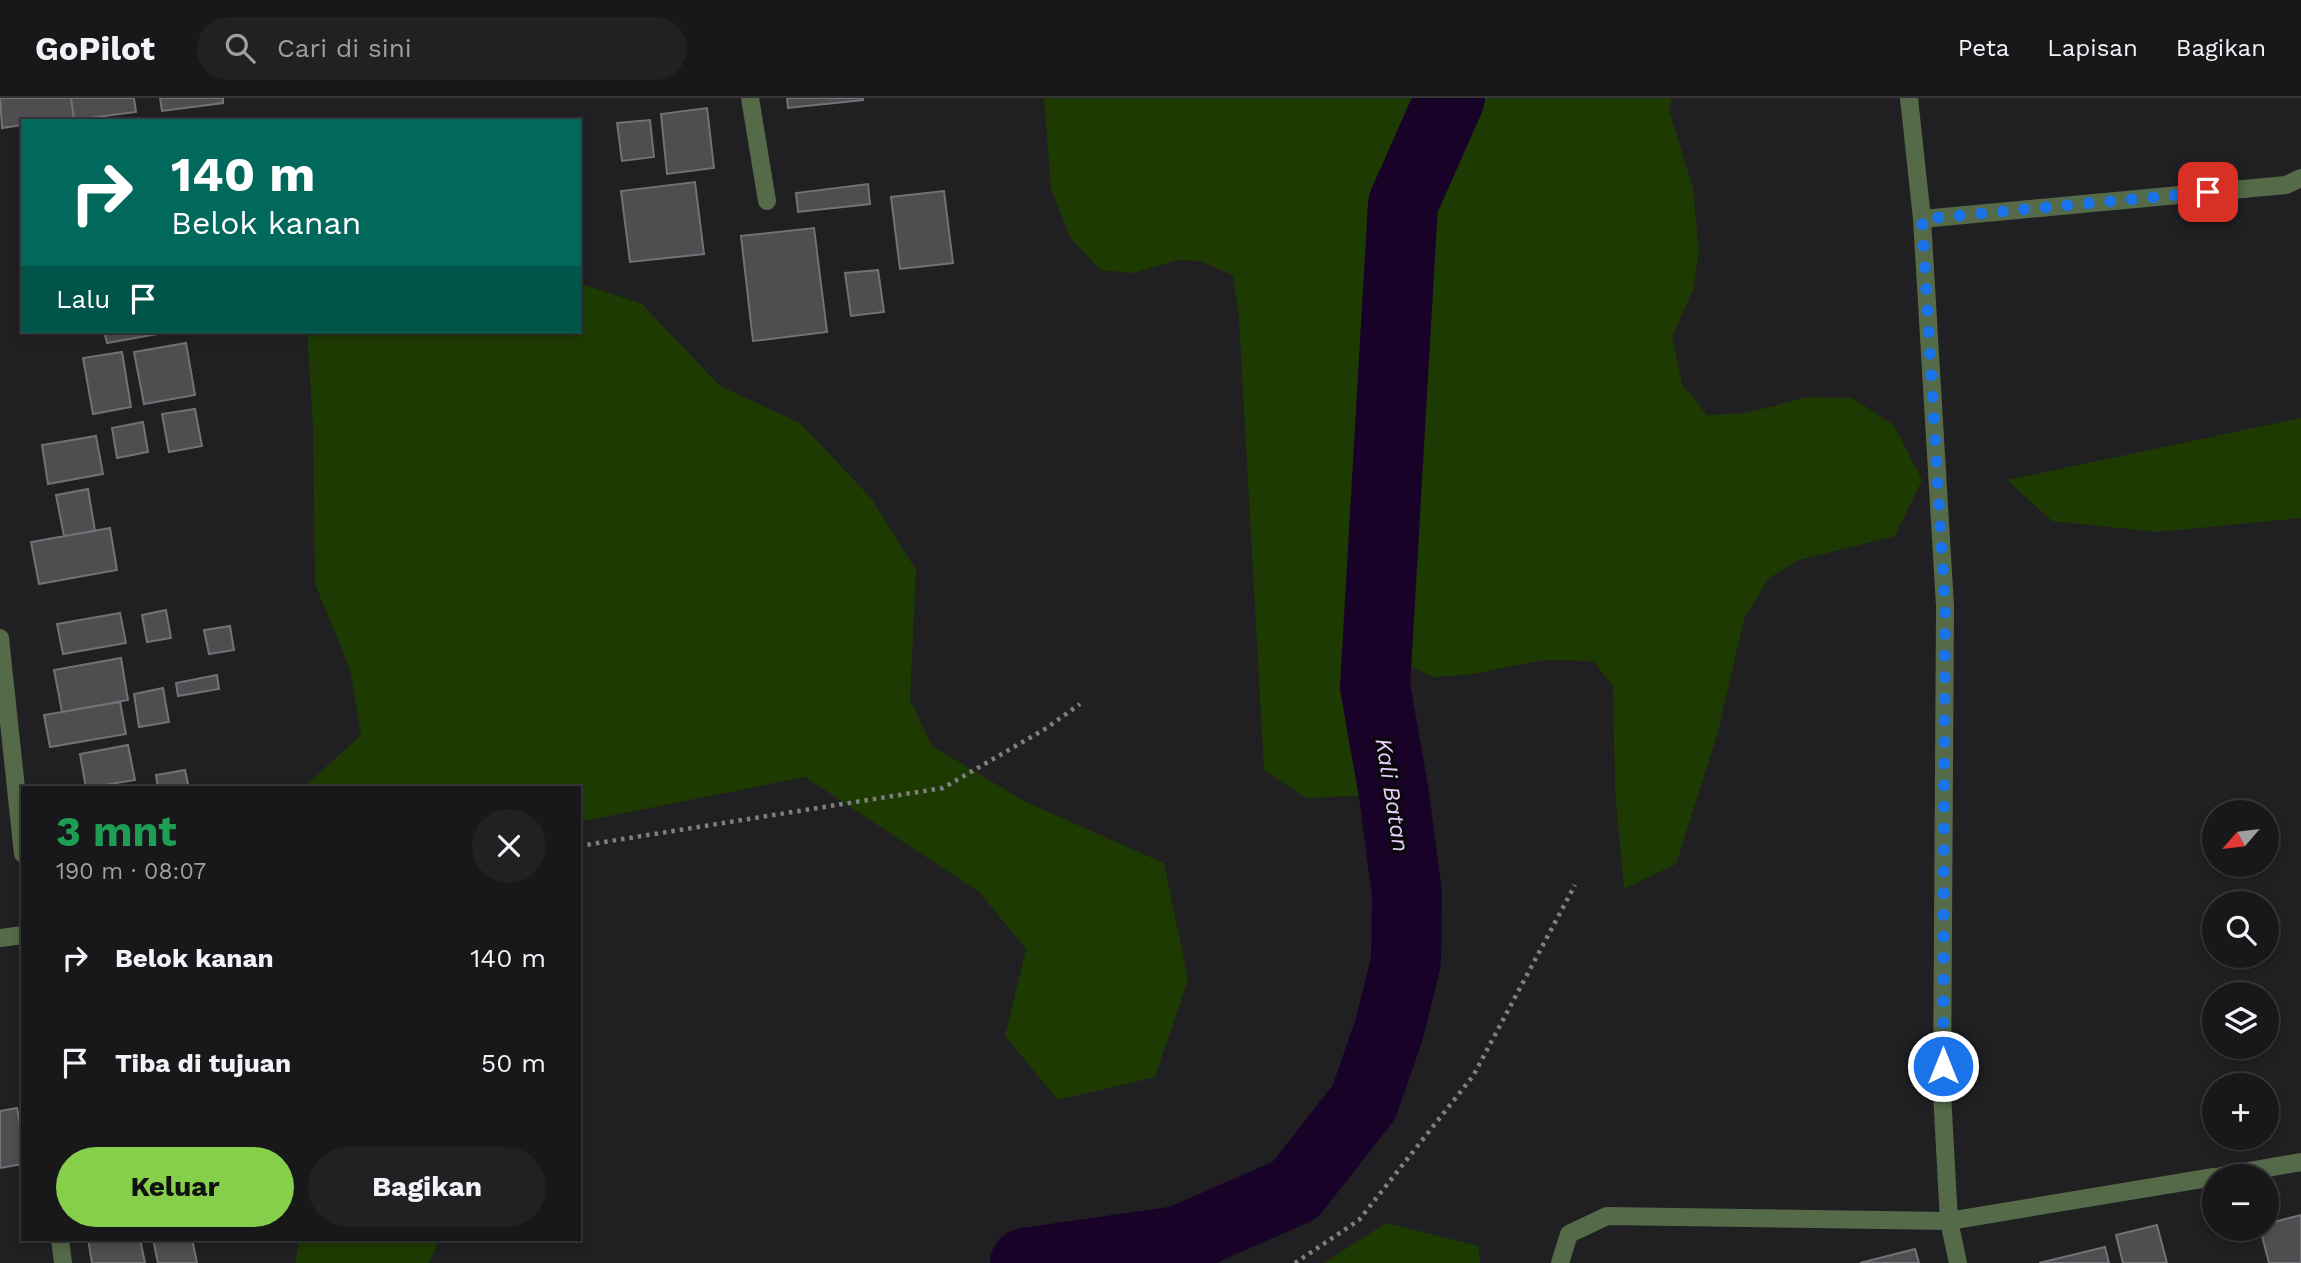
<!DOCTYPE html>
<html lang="id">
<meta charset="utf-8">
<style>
body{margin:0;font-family:"Work Sans",sans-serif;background:#212023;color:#f1f3f6;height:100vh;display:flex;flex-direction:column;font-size:26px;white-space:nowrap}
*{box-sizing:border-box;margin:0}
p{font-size:23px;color:#9f9fa2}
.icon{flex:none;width:38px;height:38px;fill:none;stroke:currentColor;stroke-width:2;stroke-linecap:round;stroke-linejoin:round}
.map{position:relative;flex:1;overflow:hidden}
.sheet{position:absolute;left:21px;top:688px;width:560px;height:455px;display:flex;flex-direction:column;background:#18171a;border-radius:0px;box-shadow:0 4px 10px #0003,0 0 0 2px #363639}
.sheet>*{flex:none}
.banner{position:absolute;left:21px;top:21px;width:560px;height:214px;border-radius:0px;box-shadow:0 4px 10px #0003,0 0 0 2px #363639;background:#00695c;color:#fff;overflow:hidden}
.needle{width:46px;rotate:242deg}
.tools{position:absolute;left:2202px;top:702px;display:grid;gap:14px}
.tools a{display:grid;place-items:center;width:77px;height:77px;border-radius:50%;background:#18171a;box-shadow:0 4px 10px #0003,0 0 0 2px #363639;font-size:35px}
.pin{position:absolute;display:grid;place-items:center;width:60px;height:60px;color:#fff;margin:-30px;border-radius:14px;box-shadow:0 4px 10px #0006}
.me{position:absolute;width:77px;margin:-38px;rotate:0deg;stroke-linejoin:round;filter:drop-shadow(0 0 5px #0008)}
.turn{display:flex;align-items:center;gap:24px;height:147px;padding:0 35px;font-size:32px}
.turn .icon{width:91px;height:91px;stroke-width:2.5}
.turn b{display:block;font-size:49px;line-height:60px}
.then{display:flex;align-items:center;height:66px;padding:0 35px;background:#0003;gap:14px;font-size:26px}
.round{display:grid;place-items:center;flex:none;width:74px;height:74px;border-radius:37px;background:#212023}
.overview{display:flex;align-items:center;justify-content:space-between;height:119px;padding:0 35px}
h1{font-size:42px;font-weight:700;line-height:52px;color:#1e9e55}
.cta{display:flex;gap:14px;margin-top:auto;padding:14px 35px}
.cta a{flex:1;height:80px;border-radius:42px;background:#86cf4b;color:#111;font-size:28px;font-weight:700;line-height:80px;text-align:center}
.cta a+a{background:#212023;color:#f1f3f6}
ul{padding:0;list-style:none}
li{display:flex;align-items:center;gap:21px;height:105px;padding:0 35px}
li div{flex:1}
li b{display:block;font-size:26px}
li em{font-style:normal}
header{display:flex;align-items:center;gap:42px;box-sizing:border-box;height:98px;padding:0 35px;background:#18171a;border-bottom:2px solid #363639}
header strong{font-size:33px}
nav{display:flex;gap:38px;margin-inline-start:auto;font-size:24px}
.search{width:490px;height:63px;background:#212023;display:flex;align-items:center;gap:18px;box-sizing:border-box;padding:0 24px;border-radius:38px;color:#9f9fa2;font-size:26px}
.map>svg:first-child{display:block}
.green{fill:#1e3a03}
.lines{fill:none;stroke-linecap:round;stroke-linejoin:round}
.river{stroke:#190227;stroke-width:70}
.building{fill:#4f4d50;stroke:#737175;stroke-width:2}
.path{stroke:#7f7e80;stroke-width:4.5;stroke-dasharray:3.5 5;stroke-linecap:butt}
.street{stroke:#556a48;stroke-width:18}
.route{stroke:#1a73e8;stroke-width:12;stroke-dasharray:0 21.6}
.labels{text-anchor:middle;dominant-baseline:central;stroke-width:6;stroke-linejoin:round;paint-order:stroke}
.water-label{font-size:23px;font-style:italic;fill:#e6cefa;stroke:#0a090a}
</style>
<header>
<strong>GoPilot</strong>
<div class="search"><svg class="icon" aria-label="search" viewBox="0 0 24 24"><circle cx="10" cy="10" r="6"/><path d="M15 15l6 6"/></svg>Cari di sini</div>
<nav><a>Peta</a><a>Lapisan</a><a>Bagikan</a></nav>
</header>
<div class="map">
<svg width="2301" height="1165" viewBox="0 0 2301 1165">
<rect width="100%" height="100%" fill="#201f22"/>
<path class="green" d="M1044,0H1672L1669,12L1693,91L1699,154L1693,192L1672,238L1682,286L1707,317L1746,315L1808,299L1852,300L1894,327L1922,382L1895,438L1799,462L1769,480L1744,521L1718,634L1676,766L1624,791L1615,691L1613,588L1593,563L1544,562L1468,577L1433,579L1377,553L1375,589L1394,696L1306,700L1264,672L1239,221L1233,177L1200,163L1177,162L1134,175L1100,172L1070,139L1051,90Z
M579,185L642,206L720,288L800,325L871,400L916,472L910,602L932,648L1026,704L1164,765L1188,882L1155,979L1058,1002L1005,938L1026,851L979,794L805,679L579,724V690L304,689L361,637L350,571L315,486L313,330L307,233H579Z
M2301,320V420L2158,434L2052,423L2007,382Z
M1386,1125L1478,1148L1480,1165H1324Z
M300,1141H437V1147L429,1165H295Z"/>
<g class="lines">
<path class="river" d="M1025,1165L1179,1143L1295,1092L1364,1004L1389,932L1406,863L1407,797L1394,696L1375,589L1403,106L1450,0"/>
</g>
<path class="building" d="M0,0H71L74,22L23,23V27L2,30Z
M71,0H134L136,14L74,22Z
M160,0H223V5L162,13Z
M787,0H863V2L788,10Z
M707,10L714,70L667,76L661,16Z
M650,22L654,59L622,63L617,25Z
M695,84L704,156L630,164L621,93Z
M868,86L870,106L798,114L796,95Z
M944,93L953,165L900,171L891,99Z
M814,130L827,234L753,243L741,138Z
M878,172L884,214L851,218L845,175Z
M104,233H169V234L107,245Z
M186,245L195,297L144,306L134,254Z
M122,254L131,309L93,316L83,260Z
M195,311L202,348L169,354L162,316Z
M143,324L148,354L117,360L112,330Z
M96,338L103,376L48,386L42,347Z
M88,391L95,433L64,438L56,397Z
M110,430L117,472L39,486L31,444Z
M166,512L171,540L147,544L142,517Z
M120,515L126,545L63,556L57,526Z
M230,528L234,552L209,556L204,532Z
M121,560L128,602L62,614L54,572Z
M217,577L219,591L178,598L176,585Z
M163,590L169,624L139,629L134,596Z
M120,604L126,636L50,649L44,617Z
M128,647L135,682L86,690L80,656Z
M185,672L189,690H158L156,677Z
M17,1010L23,1043V1066L0,1070V1013Z
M2301,1117V1165H2269L2260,1130H2266V1126Z
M2157,1127L2167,1165H2123L2116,1137Z
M88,1141H140L145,1165H92Z
M153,1141H192L197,1165H158Z
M2105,1149L2109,1165H2039Z
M1915,1151L1919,1165H1860Z"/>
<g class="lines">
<path class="path" d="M579,748L943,690L1045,631L1080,606
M1295,1165L1359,1122L1473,978L1575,787"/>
<path class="street" d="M750,0L767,103
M1909,0L1922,121L1945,508L1942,995L1949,1123L1958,1165
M1922,121L2286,87L2301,80
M0,540L23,756
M0,840L23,837
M2220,1078L2301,1064
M60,1141L63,1165
M1560,1165L1569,1136L1607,1118L1949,1123L2214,1079"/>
</g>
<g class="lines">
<path class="route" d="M1943,968L1945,508L1922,121L2208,94"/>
</g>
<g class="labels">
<g class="water-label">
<text transform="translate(1392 697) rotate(81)">Kali Batan</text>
</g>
</g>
</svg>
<div class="tools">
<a><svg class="needle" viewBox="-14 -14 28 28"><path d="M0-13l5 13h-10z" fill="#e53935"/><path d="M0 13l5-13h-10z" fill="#9f9fa2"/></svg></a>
<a><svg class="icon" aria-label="search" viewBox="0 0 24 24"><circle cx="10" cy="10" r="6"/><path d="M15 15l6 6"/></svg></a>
<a><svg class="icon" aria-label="layers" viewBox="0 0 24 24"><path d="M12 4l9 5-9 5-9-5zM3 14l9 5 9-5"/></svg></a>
<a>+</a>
<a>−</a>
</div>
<div class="pin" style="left:2208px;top:94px;background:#d93025"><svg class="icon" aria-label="arrive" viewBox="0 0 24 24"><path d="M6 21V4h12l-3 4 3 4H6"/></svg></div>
<svg class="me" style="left:1943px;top:968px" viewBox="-20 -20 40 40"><circle r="17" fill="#1a73e8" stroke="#fff" stroke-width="3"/><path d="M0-11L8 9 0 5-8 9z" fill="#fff"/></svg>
<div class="banner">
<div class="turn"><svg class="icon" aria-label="right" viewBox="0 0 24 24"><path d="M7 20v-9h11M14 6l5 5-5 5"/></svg><div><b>140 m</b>Belok kanan</div></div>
<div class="then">Lalu<svg class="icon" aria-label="arrive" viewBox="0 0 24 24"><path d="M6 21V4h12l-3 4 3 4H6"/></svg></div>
</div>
<section class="sheet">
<div class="overview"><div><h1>3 mnt</h1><p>190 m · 08:07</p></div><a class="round"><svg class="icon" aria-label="close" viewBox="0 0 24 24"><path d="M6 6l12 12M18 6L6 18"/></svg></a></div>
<ul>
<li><svg class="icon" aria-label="right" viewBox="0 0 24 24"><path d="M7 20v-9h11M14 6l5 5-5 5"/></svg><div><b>Belok kanan</b></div><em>140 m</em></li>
<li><svg class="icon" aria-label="arrive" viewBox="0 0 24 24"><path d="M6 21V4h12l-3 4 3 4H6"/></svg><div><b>Tiba di tujuan</b></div><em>50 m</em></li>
</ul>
<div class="cta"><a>Keluar</a><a>Bagikan</a></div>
</section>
</div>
